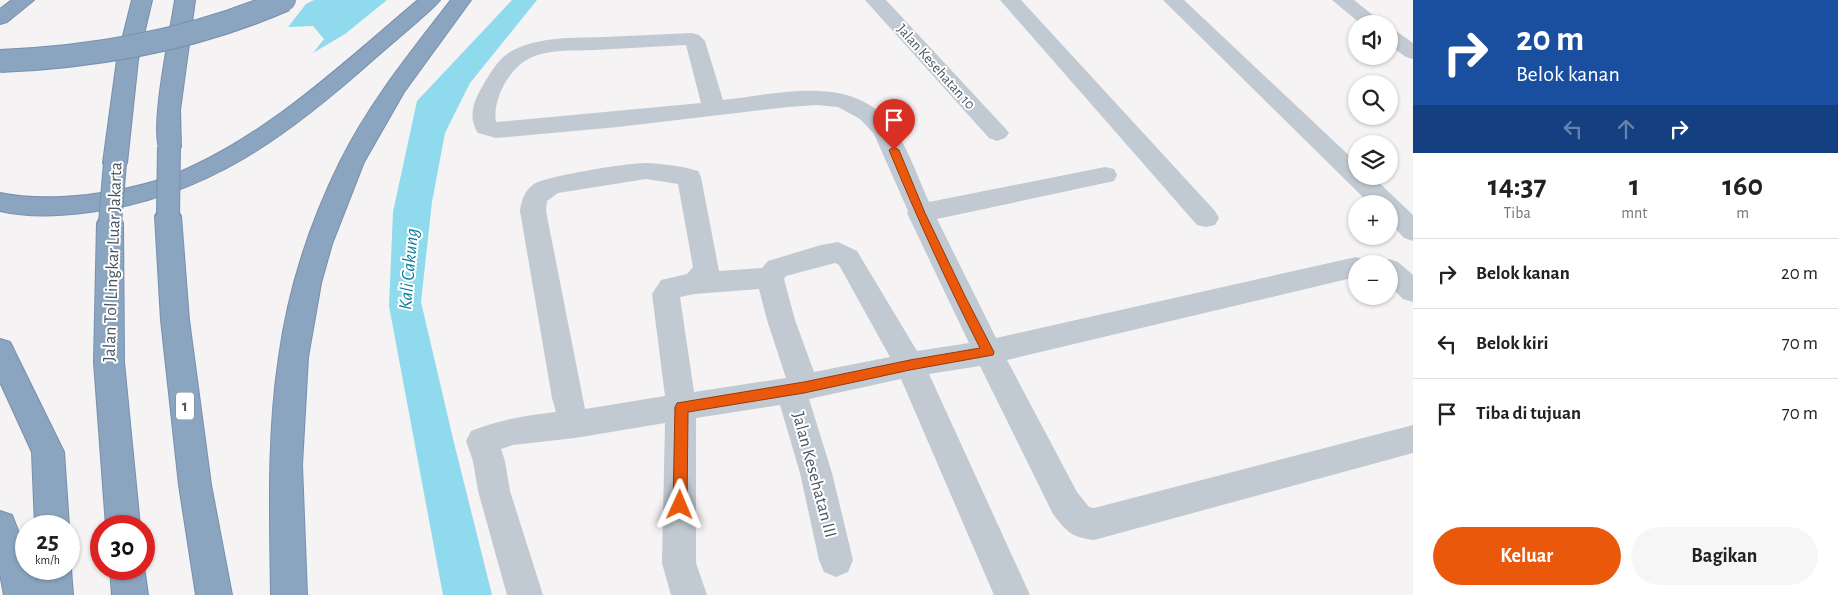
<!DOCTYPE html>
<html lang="id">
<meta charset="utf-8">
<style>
body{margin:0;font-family:"Alegreya Sans",sans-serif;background:#f6f6f6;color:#222;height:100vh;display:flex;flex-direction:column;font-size:19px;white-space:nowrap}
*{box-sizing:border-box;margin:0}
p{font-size:16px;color:#767676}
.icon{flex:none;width:28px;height:28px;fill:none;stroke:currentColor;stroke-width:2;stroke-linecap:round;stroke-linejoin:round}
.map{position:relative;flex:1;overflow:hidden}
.drawer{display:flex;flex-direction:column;background:#fff;width:425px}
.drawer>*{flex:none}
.banner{background:#1a4fa0;color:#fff;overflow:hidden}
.fabs{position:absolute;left:1348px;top:15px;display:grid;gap:10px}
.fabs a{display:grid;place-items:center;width:50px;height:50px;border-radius:50%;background:#fff;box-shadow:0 1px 4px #0004;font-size:25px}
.speed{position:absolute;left:15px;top:515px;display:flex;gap:10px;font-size:25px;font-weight:700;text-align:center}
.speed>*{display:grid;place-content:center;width:65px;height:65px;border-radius:50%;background:#fff;box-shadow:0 1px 4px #0004;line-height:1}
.speed small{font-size:12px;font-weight:400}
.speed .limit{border:8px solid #d22;background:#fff;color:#111}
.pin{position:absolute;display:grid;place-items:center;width:42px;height:42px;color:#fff;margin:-51px -21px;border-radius:50% 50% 50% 0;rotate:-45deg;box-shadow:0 0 5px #0007}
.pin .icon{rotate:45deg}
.me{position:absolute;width:55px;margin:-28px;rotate:1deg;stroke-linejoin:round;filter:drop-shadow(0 0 4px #0008)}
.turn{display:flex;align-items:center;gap:18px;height:105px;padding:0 20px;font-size:22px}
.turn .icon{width:65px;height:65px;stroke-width:2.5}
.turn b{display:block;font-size:35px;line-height:42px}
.lanes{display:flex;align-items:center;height:48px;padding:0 20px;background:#0003;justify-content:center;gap:25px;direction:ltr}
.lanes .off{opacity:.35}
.eta{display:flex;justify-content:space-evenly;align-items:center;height:85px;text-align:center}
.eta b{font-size:30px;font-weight:700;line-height:35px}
.button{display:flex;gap:10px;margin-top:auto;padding:10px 20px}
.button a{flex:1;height:58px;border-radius:30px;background:#ea580c;color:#fff;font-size:20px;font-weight:700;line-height:58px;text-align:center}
.button a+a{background:#f6f6f6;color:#222}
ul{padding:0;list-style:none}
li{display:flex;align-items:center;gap:15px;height:70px;padding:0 20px;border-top:1px solid #e0e0e0}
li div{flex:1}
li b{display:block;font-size:19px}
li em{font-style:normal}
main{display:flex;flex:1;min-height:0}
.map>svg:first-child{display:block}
.water{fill:#90daee}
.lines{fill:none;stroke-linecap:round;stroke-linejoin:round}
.highway-casing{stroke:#7690ad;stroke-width:2}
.street{fill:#c1cad2;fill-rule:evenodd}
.highway{fill:#8ba5c1;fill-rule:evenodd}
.highway-bridge-casing{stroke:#7690ad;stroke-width:24;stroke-linecap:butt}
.highway-bridge{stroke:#8ba5c1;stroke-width:22}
.route{fill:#ea580c;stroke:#983908}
.labels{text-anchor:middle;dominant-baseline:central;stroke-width:4;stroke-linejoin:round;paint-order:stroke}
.far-street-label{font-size:15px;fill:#4a5661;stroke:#fff}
.shield{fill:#fff;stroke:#808990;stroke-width:1}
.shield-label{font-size:16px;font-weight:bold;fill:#4a5661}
.street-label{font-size:18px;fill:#4a5661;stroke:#fff}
.water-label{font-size:19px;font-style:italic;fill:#0c7c9b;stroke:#fff}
</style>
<main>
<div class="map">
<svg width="1413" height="595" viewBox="0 0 1413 595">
<rect width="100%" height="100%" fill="#f5f3f3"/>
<path class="water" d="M314,0H387L345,34L313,53L324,39L313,26L288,27L306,4Z
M512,0H537L470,83L445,133L432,202L421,302L454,443L492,595H443L389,306L393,212L417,101Z"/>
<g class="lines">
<g class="highway-casing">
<path id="highway" d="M12,0H34L7,22L0,24V9Z
M132,0H152L138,60L127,163L123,169L115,171L107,169L103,163L117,60Z
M175,0H195L180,110L181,147L177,153L169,155L161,153C148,132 171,29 175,0Z
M418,0H440C434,8 425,14 418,21C404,33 389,46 375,58C290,134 207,197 90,212C61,216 30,218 0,211V193C28,199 58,198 87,195C113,191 139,187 165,178C262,141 340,66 418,0Z
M451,0H471L404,92L364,162L332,244L321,283L308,357L302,465L307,595H271C270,516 267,435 279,357C288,290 310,223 340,162C369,103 411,52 451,0Z
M168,207L177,209L181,216L189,320L211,485L232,595H196L179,485L161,320L155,216L159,209Z
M110,214L119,216L123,223L124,362L140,526H106L94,362L97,223L101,216Z
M0,339L10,342L64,452L69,526H35L32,452L0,382Z
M0,511L12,515L26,551V569H33L37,583V569H69V563L71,569L73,595H4L0,574Z
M144,567L148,595H112L110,569Z"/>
</g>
<path class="street" d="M865,0H886L1005,128L1009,133L1005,138L997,141L989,138Z
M1000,0H1021L1215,211L1219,218L1215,225L1206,227L1197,225Z
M1163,0H1184L1356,162V176H1372L1413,215V241L1404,238L1389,222V204H1370Z
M1332,0H1354L1384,24H1361Z
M1389,29L1396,31L1413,43V59L1406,57L1389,45Z
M692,33L699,35L705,41L723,100C777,94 854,73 892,126C908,147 918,178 929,202L1105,167L1114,169L1117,175L1114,181L1105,183L937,219L996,338L1356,257L1365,260L1368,264H1356V277L1007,360L1077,492L1089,507L1094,508L1413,425V453L1094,540C1071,537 1067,532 1053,514L980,366L929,374L1030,595H994L901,379L809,399L832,473L853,560L848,572L836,577L824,572L819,560L800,473L780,405L696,418V563L707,595H671L662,563L665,423L575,438L513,445L501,449L505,461L510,491L543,595H507L478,491L473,461L466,441L471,431C502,419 524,416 556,412L552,398L520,211C521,201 525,190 534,184C546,176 632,162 648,163C664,164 682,166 698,171L701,177L719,271L762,268L768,261L821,245L838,242L857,251L917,351L969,343L907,213L908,211L874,134L860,119L838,107L816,105L788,107L618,127L496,138L478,133C468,118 473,102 482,87C489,75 498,59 510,52C537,36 575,38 604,37C633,36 663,34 692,33ZM686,45L701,103L496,122C492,100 509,68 530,58C549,49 573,51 594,50C625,48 655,47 686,45ZM646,179L678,184L693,267L687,274L661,280L652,294L665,396L585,409L546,211L547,201L558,193ZM835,263L839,265L890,357L814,372L795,320L784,279L786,276ZM759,289L767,320L786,378L694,392L680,297L695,294Z
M1389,259L1398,262L1413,275V302L1403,299L1389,285V264H1378Z"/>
<use href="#highway" class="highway"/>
<g class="highway-bridge-casing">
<path id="highway-bridge" d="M0,61C96,57 196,39 285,0
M168,216L169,147
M110,223L115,163"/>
</g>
<use href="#highway-bridge" class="highway-bridge"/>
</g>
<path class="route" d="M894,147L899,150L925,213L966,298L994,352L993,355L910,370L804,393L688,412L687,505L685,509L680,511L675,509L673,505L675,407L677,403L804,382L910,360L980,348C947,283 917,218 889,150Z"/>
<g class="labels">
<g class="far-street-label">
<text transform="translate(936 67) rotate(48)">Jalan Kesehatan 10</text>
</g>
<rect class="shield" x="176" y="392.5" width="18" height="27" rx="4"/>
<g class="shield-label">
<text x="185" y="406">1</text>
</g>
<g class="street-label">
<text transform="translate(113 262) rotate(-88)">Jalan Tol Lingkar Luar Jakarta</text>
<text transform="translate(814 475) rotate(75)">Jalan Kesehatan III</text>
</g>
<g class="water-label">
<text transform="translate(409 269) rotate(-85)">Kali Cakung</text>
</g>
</g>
</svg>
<div class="fabs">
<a><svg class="icon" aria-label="sound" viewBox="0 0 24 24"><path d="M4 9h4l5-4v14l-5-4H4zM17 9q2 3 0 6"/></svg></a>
<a><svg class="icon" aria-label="search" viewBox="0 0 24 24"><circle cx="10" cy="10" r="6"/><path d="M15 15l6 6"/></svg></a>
<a><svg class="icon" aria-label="layers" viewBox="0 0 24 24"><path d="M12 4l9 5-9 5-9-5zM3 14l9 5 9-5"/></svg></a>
<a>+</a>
<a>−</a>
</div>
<div class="speed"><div>25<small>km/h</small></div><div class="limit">30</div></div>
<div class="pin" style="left:894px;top:150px;background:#d93025"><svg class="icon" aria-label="arrive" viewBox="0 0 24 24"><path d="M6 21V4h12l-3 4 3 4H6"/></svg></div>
<svg class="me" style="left:680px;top:505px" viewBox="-20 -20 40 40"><path d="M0-17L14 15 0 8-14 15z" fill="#ea580c" stroke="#fff" stroke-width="4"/></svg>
</div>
<section class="drawer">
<div class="banner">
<div class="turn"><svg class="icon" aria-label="right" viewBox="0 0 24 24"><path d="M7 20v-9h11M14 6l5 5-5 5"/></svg><div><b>20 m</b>Belok kanan</div></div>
<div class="lanes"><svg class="icon off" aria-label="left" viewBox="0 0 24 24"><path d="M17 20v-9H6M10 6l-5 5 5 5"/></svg><svg class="icon off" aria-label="ahead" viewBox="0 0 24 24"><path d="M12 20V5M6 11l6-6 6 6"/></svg><svg class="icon" aria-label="right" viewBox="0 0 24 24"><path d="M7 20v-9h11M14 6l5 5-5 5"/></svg></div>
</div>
<div class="eta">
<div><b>14:37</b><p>Tiba</p></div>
<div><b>1</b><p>mnt</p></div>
<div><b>160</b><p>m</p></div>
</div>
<ul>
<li><svg class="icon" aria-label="right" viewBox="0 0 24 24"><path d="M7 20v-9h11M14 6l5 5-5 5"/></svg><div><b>Belok kanan</b></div><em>20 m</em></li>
<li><svg class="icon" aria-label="left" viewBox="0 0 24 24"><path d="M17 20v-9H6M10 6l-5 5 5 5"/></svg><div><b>Belok kiri</b></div><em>70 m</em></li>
<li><svg class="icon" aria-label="arrive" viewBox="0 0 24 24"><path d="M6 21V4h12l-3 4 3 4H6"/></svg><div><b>Tiba di tujuan</b></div><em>70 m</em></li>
</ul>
<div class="button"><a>Keluar</a><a>Bagikan</a></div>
</section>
</main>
